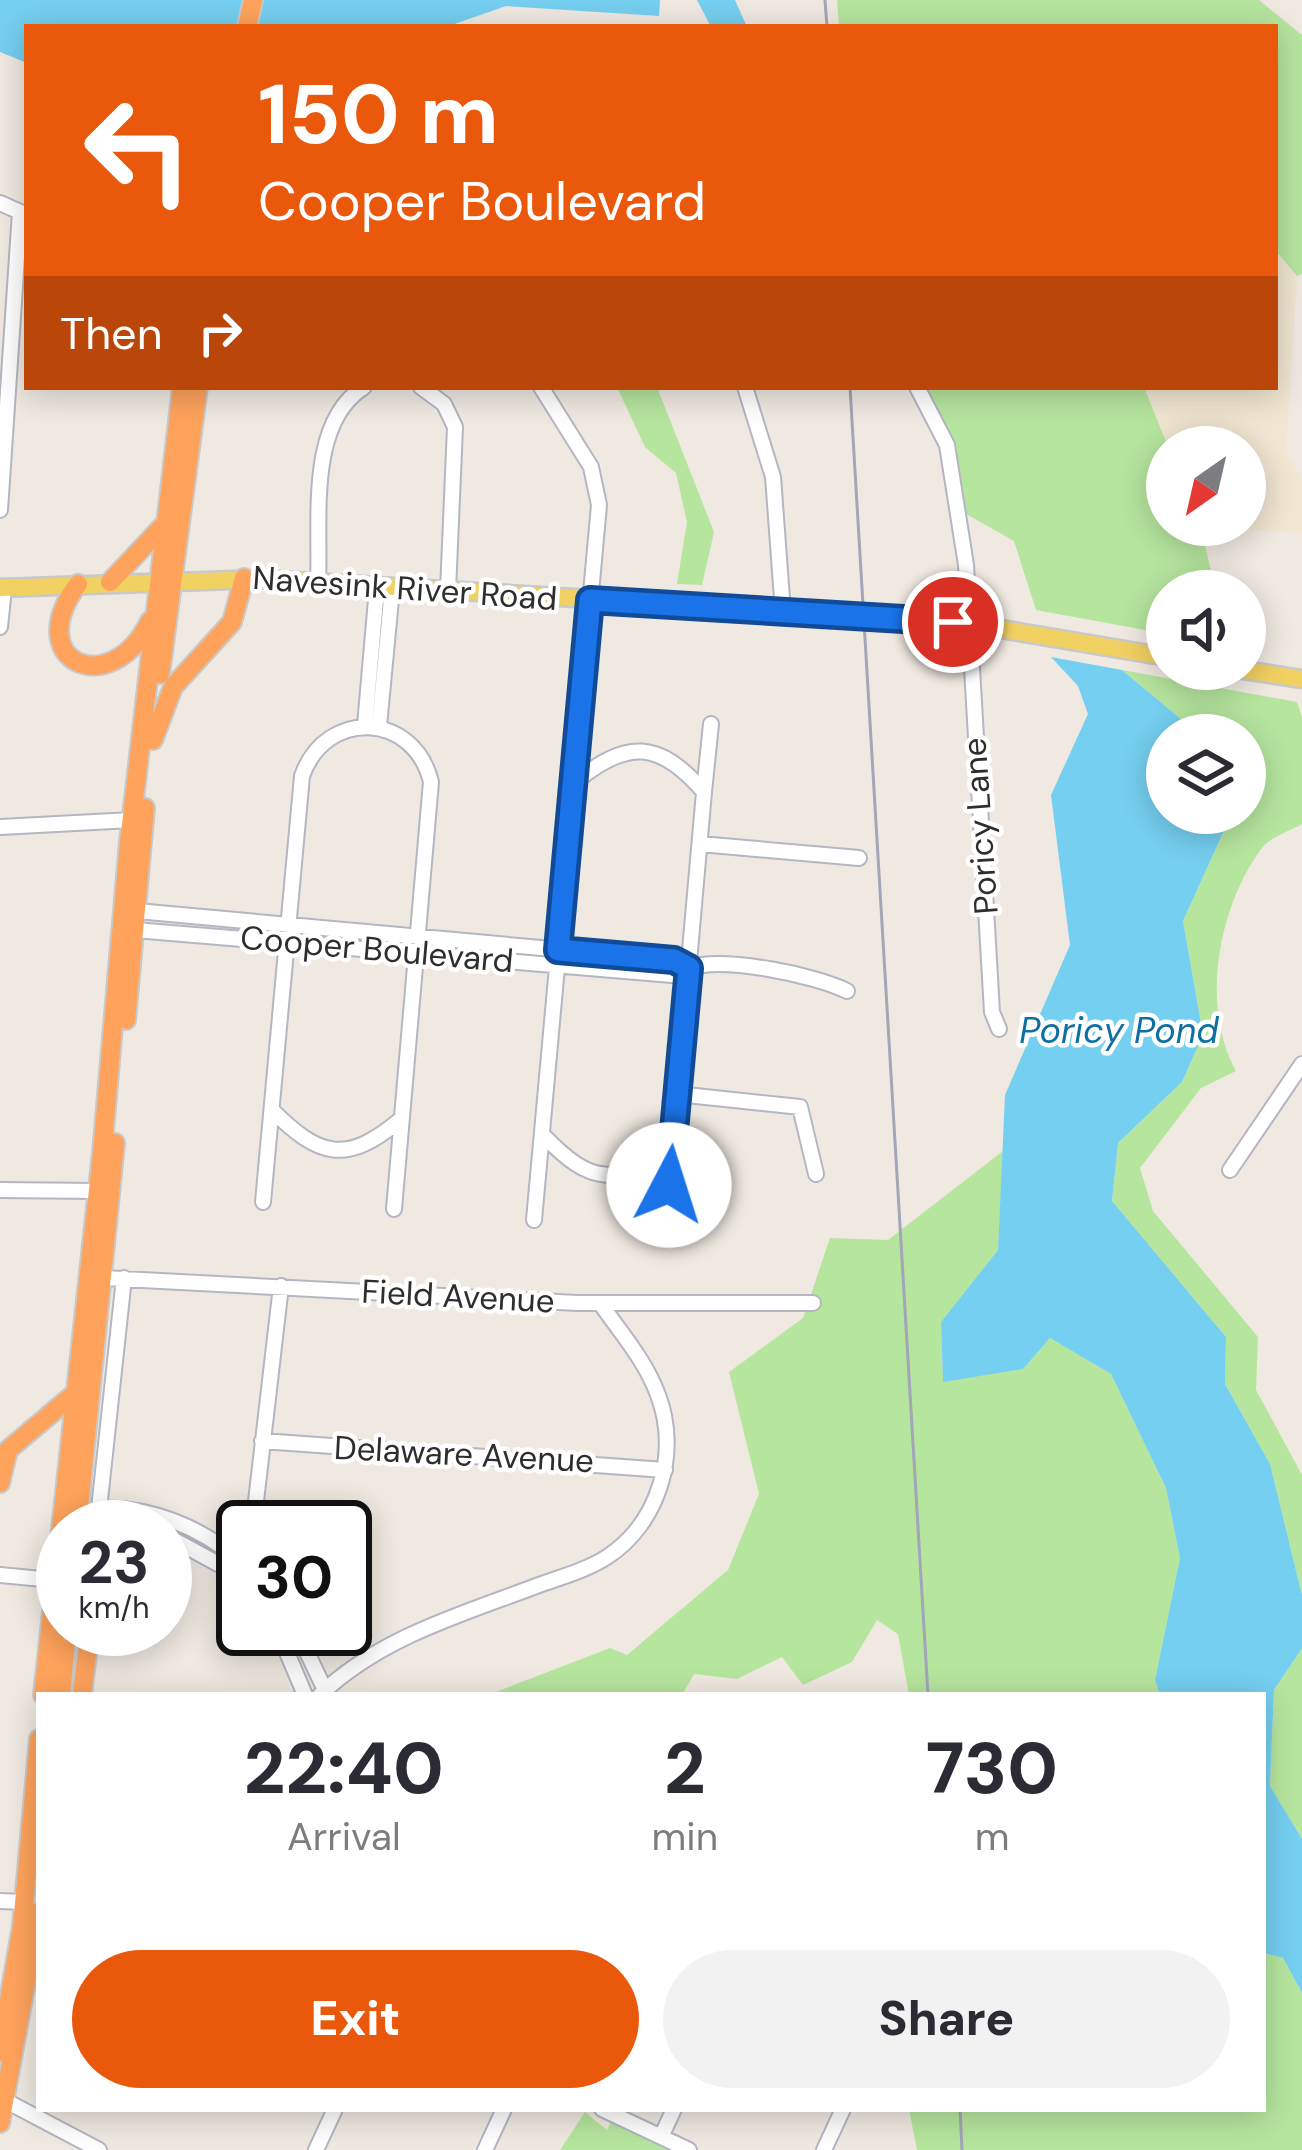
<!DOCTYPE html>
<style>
body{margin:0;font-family:"DM Sans",sans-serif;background:#f2f2f3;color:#2b2b33;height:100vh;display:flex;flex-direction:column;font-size:45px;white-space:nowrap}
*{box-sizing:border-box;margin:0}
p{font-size:39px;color:#7c7c81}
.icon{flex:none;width:66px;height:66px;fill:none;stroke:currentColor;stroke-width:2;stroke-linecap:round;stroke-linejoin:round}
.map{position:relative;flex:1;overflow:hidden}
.side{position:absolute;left:36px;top:1692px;width:1230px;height:420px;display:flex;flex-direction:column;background:#fff;border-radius:0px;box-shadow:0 6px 30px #0003}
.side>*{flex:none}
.guide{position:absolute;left:24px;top:24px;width:1254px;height:366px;border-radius:0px;box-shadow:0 6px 30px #0003;background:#ea580c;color:#fff;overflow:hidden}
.needle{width:78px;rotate:214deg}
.buttons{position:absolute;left:1146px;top:426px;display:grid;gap:24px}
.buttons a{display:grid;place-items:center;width:120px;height:120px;border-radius:50%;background:#fff;box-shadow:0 6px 30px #0003;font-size:60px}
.speed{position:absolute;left:36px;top:1500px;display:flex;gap:24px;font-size:60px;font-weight:700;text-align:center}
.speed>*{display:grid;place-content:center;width:156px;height:156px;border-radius:50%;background:#fff;box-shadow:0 6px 30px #0003;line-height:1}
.speed small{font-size:30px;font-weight:400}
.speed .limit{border:6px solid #111;border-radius:18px;background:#fff;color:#111}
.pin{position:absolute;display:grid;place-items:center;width:102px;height:102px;color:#fff;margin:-51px;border:6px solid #fff;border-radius:50%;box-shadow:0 3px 12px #0007}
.me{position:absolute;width:132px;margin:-66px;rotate:5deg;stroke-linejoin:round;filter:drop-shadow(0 0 9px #0008)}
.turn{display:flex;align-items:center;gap:42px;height:252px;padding:0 36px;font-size:54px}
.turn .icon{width:156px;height:156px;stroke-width:2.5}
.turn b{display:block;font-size:84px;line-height:102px}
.then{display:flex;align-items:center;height:114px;padding:0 36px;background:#0003;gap:24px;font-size:45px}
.eta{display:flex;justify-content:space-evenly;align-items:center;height:204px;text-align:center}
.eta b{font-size:72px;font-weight:800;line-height:84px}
.button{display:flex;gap:24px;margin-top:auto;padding:24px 36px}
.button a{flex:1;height:138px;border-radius:72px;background:#ea580c;color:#fff;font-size:48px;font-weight:800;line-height:138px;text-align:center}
.button a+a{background:#f2f2f3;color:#2b2b33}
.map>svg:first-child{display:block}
.education{fill:#f0e6d1}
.green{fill:#b6e59e}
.water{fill:#75cff0}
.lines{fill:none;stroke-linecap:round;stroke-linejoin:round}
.minor-casing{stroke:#b4b7c1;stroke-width:18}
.major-casing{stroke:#c9c9c9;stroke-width:21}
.highway-casing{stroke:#c9c9c9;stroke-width:22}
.minor{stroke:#fff;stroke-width:14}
.major{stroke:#f2d163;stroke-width:16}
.highway{stroke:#ffa35c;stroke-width:18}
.rail{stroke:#a3a6b8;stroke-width:3}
.route-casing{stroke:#114b97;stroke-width:30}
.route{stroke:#1a73e8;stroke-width:21}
.labels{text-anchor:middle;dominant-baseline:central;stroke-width:9;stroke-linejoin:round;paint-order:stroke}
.street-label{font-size:33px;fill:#2e2e2e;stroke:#fff}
.water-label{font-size:36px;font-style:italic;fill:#0d6fa3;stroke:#fff}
</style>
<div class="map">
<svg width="1302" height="2150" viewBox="0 0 1302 2150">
<rect width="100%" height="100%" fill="#efe9e1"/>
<path class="education" d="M1275,250L1297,276L1286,451L1302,481V533L1200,526L1245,525V447H1168L1144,387H1275Z"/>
<path class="green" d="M837,0H1259L1302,35V274L1297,276L1275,250V27H839Z
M617,387H657L714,532L702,585L677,584L687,522L676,473L645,447Z
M928,387H1144L1168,447L1167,525H1200L1216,591H1167V634L1036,610L1014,541L959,510Z
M1122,670L1297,702L1302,717V824C1290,831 1270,837 1262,848C1218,906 1200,1007 1236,1071L1201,1088L1140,1168L1153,1211L1258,1337L1256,1390L1302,1475V1595L1270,1464L1225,1384L1226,1337L1112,1201L1118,1143L1182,1082L1203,1035L1183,921L1232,813H1245V735H1200Z
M1003,1151L998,1250L941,1322L943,1381L1023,1369L1050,1338L1111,1374L1166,1488L1180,1558L1155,1680L1160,1695H909L898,1634L877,1620L852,1662L803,1685L782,1657L737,1679L694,1674L682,1695H488L610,1648L627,1655L728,1570L759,1494L729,1372L803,1318L830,1238L888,1240Z
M1302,1648V1839L1270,1786L1274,1690Z
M1263,1953L1283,1958L1302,1993V2150H917L909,2109H1263Z
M585,2112L607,2130L614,2115L690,2150H560Z"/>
<path class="water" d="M0,0H660L659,16L506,6L446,27H27V63L0,52Z
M697,0H735L747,27H711Z
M1051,657L1122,670L1200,735H1167V813H1232L1183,921L1203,1035L1182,1082L1118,1143L1112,1201L1226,1337L1225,1384L1270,1464L1302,1595V1648L1274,1690L1270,1786L1302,1839V1993L1283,1958L1263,1953V1695H1160L1155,1680L1180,1558L1166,1488L1111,1374L1050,1338L1023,1369L943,1382L941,1322L998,1250L1005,1095L1070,945L1051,795L1088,714L1078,686Z"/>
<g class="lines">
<g class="minor-casing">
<path id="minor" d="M0,203L27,215
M421,387L444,404L455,427L448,591
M745,387L773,477L783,612
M917,387L947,445L966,565L992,1012L999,1029
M0,510L20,212
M318,584C321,523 306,423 364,387
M0,627L4,588
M365,725L377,588
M379,726L392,589
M574,783C627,739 659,740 704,792L666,1222
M704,792L711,724
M0,827L132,820
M700,844L859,858
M137,911L673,960L689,968
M135,930L672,975C678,974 683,970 689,968C723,956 815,975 847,991
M677,1094L800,1107L816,1174
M272,1110C319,1157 346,1165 400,1120
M543,1135C592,1186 614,1185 672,1148
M1230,1170L1302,1064
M0,1190L97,1191
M263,1202L302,776C326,708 414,712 431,782L394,1209
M534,1220L599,505L591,467L541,387
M104,1278L577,1303H813
M262,1441L665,1470
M95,1509C149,1505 201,1527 243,1563
M99,1509L124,1278
M99,1509L114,1521L138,1527
M253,1527L281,1286
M165,1535L231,1571L243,1584
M0,1575L63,1581
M277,1629L305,1695
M296,1629L325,1690
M320,1695C380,1637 463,1614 539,1585C561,1577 587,1570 607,1557C659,1523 680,1453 658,1395C645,1360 621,1333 600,1303
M0,1901L24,1902
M6,2101L99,2150
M602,2109L689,2150
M661,2137L674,2109
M316,2150L335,2109
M485,2150L504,2109
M824,2150L843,2109"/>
</g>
<g class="major-casing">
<path id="major" d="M0,588L263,579L953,621L1167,657
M1237,669L1302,679"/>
</g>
<g class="highway-casing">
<path id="highway" d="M247,27L253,0
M110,582L162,527
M78,584C20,662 111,702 150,621
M160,674L198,387
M153,740L173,687L232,622L244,578
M126,1020L145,808
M0,1483L8,1450L73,1395
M77,1527L115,1143
M43,1695L102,1153L129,842L182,387
M61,1695L67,1629
M82,1695L90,1629
M0,2052L22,1926L39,1739
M0,2123L39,1912"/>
</g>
<use href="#minor" class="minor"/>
<use href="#major" class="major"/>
<use href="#highway" class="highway"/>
<path class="rail" d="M825,0L827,27
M850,387L928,1695
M960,2109L962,2150"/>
</g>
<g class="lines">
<g class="route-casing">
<path id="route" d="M669,1185L689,968L674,960L558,950L590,600L953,622"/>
</g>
<use href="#route" class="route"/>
</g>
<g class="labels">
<g class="street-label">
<text transform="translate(405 588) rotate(4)">Navesink River Road</text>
<text transform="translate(980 826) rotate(-94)">Poricy Lane</text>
<text transform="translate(377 949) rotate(5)">Cooper Boulevard</text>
<text transform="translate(458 1296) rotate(3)">Field Avenue</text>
<text transform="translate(464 1454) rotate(3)">Delaware Avenue</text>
</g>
<g class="water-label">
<text x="1119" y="1030">Poricy Pond</text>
</g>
</g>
</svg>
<div class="buttons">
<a><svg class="needle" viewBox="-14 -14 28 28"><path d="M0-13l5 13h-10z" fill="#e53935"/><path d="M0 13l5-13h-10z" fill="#7c7c81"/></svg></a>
<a><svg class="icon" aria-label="sound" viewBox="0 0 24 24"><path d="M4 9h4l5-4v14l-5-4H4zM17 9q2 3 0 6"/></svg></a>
<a><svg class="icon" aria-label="layers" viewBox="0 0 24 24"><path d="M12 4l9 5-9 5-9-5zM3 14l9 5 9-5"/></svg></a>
</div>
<div class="speed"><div>23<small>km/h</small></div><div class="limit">30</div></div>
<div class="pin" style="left:953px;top:622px;background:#d93025"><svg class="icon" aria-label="arrive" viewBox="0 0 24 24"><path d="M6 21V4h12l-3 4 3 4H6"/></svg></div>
<svg class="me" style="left:669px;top:1185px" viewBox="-20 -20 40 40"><circle r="19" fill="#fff"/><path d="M0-13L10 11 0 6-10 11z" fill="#1a73e8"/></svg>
<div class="guide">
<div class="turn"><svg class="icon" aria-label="left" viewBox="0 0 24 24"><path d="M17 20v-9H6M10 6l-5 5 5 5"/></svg><div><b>150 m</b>Cooper Boulevard</div></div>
<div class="then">Then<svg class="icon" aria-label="right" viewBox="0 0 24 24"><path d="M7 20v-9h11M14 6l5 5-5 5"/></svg></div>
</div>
<section class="side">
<div class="eta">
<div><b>22:40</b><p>Arrival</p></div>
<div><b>2</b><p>min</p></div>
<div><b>730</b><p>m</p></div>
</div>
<div class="button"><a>Exit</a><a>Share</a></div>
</section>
</div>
